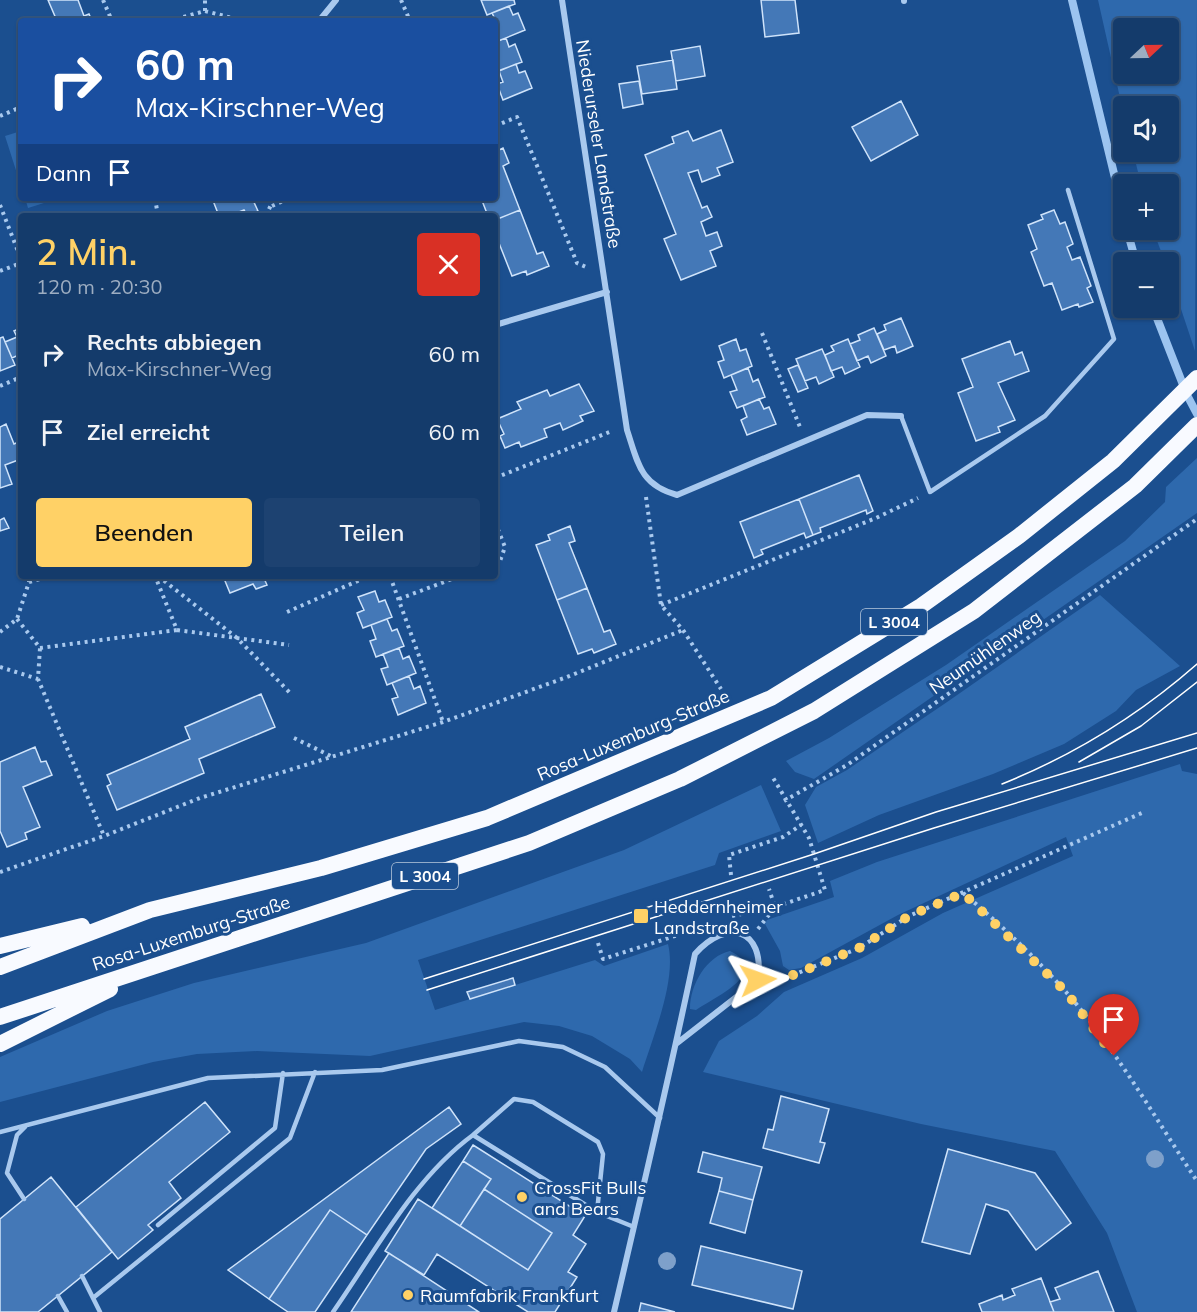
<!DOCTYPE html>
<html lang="de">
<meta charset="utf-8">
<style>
body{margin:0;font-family:Mulish,sans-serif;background:#1d4271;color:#f1f3f6;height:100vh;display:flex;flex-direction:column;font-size:22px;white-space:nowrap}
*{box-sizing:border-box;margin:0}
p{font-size:20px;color:#9dadc1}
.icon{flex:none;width:33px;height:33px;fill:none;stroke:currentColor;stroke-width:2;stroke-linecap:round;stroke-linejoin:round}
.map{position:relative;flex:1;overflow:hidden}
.panel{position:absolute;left:18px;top:213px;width:480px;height:366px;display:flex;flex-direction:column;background:#143b6b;border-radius:6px;box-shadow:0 2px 4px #0004,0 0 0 2px #33557e}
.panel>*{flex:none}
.top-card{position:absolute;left:18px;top:18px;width:480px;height:183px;border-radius:6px;box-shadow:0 2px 4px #0004,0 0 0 2px #33557e;background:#1a4fa0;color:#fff;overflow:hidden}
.needle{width:39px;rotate:68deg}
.controls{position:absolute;left:1113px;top:18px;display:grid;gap:12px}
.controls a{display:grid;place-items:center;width:66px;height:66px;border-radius:6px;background:#143b6b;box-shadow:0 2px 4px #0004,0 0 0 2px #33557e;font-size:30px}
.pin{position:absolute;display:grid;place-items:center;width:51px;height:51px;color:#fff;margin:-62px -26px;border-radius:50% 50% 50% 0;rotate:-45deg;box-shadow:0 0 6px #0007}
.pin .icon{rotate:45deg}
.me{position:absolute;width:66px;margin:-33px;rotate:86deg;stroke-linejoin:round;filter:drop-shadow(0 0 4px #0008)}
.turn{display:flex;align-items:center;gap:21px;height:126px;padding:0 18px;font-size:27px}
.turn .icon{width:78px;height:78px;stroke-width:2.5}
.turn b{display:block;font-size:42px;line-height:51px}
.then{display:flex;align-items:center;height:57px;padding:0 18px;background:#0003;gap:12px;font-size:22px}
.round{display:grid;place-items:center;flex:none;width:63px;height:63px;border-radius:6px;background:#1d4271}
.headline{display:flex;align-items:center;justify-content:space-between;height:102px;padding:0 18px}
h1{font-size:36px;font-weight:600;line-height:45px;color:#ffd166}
.cta{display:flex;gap:12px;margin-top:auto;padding:12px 18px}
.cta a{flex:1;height:69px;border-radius:6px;background:#ffd166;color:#111;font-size:24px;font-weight:600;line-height:69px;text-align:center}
.cta a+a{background:#1d4271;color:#f1f3f6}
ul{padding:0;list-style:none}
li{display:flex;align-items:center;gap:18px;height:78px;padding:0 18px}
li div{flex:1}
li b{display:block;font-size:22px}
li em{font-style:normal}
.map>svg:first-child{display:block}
.green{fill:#2e69ad;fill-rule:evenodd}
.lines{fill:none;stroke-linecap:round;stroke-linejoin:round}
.stream{stroke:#9cc4f0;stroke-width:8}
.building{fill:#4478b7;stroke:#cfe3fa;stroke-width:1.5}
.path{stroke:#a9c9ee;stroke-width:4;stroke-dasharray:3 4.5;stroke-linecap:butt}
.service{stroke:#a9c9ee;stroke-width:4.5}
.minor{stroke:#a9c9ee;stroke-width:6}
.trunk{stroke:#f8faff;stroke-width:16}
.tram{stroke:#fff;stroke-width:1.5}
.tree{fill:#7ea0ca}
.route{stroke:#ffd166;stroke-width:10;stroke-dasharray:0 18}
.poi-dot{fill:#ffd166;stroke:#1b4f8f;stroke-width:2}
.labels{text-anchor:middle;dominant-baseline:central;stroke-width:6;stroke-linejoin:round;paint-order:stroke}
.shield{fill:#1b4f8f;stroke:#bbcadd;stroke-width:1.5}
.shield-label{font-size:16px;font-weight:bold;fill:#fff}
.street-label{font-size:18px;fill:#fff;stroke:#1b4f8f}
.poi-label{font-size:18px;fill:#fff;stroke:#1b4f8f;text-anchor:start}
</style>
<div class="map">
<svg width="1197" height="1312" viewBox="0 0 1197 1312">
<rect width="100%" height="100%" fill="#1b4f8f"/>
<path class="green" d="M1098,0H1197L1195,351L1169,273L1168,262H1165L1153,230H1168V184H1141L1133,152H1168V106H1124L1123,111ZM1168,28V74H1124V28Z
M21,131V186L5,136Z
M25,198H60L28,208Z
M1197,458V513L814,779L795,772L786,761L829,738L946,665L1125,541L1165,502L1166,487Z
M1100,595L1180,666L1136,690L1116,711L1064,744L993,774L879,815L818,843L805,805L816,787L847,770L950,700Z
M1180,764L1182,771L1197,774V1312H1137L1107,1233L1055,1151L921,1124L703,1072L719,1041L757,1016L784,992L862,958L943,913L1073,856L1066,837L898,915L801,968L789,970L783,966L780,951L765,924L767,920L834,897L830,881L877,862Z
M761,785L781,831L719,853L715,865L418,960L435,1010L595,960L604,966L668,944C677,980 653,1036 642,1072L630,1059L592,1036L559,1026L524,1022L370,1056L257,1051L197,1054L153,1062L0,1102V1057L107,1011L194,983L366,943L624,850Z
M730,951C773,972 713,998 696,1010L690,1009C690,984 707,956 730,951Z"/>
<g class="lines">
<path class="stream" d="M1072,0L1124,215
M1127,230L1136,262
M1153,308L1187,395L1197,414"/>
</g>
<path class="building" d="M48,0H78L84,16L89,14L92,21H57Z
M481,0H514L515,4L487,15Z
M761,0H795L799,33L765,37Z
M509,6L513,15L518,13L525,30L496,42L497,23L492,13Z
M506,38L509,47L515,44L522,62L495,72V42Z
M700,46L705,76L676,81L671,51Z
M673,60L677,89L642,94L637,66Z
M516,64L519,73L525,71L532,88L503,100L497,84L503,82L499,71Z
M639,81L643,104L623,108L619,84Z
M901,101L918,135L871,161L852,127Z
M721,130L733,162L717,168L720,175L702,182L698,170L688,173L702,208L707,206L712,217L701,222L706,236L717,232L722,246L710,251L716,266L681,280L664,239L676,234L645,155L674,143L672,137L688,131L693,141Z
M503,148L509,163L503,166L520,210L495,220V216H488L481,198H495V152Z
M212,198H252L258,211L247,215L244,210L229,216H219Z
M520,210L537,254L543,252L549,266L527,275L526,271L512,276L495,233V220Z
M1054,210L1060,224L1065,222L1073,244L1067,247L1072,260L1080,257L1091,286L1087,288L1093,302L1079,307L1078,304L1062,310L1052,283L1044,286L1031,252L1037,249L1028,225L1043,219L1041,215Z
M901,318L913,346L897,353L895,346L884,350L877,334L886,330L884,325Z
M21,328V354L12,358L5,342L17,337L14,331Z
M874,328L886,356L871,363L868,356L857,361L850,344L860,340L858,335Z
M3,337L15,365L0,371V338Z
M736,339L740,351L746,349L752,366L724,378L718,362L724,360L719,346Z
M848,339L860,367L845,374L842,367L831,371L825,355L834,351L831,346Z
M1010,341L1015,355L1022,352L1029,371L998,383L1015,420L998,427L1000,432L976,441L958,393L973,387L962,359Z
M822,349L834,377L819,384L816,377L805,381L796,359Z
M798,365L808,388L798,392L788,369Z
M748,368L753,382L758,379L765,397L737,408L730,392L737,390L731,375Z
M579,384L594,411L580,416L583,421L563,430L560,423L544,429L547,437L521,447L519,442L505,448L500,436L504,434L497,419L521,409L517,402L547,390L550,396Z
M759,399L764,409L769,407L776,424L747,435L741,420L747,417L743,406Z
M6,424L14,444L21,441V459L5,465L12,484L0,488V427Z
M859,475L873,511L867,514L866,510L820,528L821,532L813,535L799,499Z
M799,499L813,535L806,538L804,533L761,550L763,554L754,558L740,522Z
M4,518L9,528L0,531V520Z
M570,526L575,541L569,543L587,588L557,600L536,545L550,540L548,535Z
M223,576H263L267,585L256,589L253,584L230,593Z
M587,588L604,632L610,630L616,644L594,653L592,649L578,654L557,600Z
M375,591L379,602L385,600L392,617L363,628L357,613L364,610L358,597Z
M387,619L392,631L397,629L404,646L376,657L370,641L376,639L371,625Z
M399,648L403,659L409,656L416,673L387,685L381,669L388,667L383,654Z
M409,676L414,689L420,686L426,703L398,715L392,699L398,697L392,683Z
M261,694L275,727L199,759L204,773L117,810L107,786L111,784L107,775L190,739L185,727Z
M35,747L41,762L46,761L52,775L23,787L40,827L25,833L27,839L7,847L0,831V762Z
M513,978L515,985L470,999L467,992Z
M781,1096L829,1109L820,1142L825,1143L819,1163L763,1148L768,1129L773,1130Z
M205,1102L230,1132L169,1182L181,1198L148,1225L153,1230L118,1259L76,1207Z
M449,1107L461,1124L426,1149L367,1235L330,1210L269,1299L228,1270Z
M473,1145L585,1216L573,1235L586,1244L568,1272L577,1277L555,1312H528L437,1254L424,1275L385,1251L418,1199L528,1270L552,1233L484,1189L491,1179L463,1161Z
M948,1149L1035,1173L1071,1223L1036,1250L1008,1211L986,1204L970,1254L922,1242Z
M703,1152L762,1167L753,1200L719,1191L722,1178L698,1172Z
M463,1161L491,1179L460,1226L432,1208Z
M51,1177L112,1252L38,1312H0V1219Z
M484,1189L552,1233L528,1270L460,1226Z
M719,1191L753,1200L745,1233L710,1223Z
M330,1210L367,1235L315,1312H288L269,1299Z
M701,1246L802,1271L793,1309L692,1285Z
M389,1253L398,1259L479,1312H351Z
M1098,1271L1114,1312H1054L1050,1302L1060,1299L1055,1288Z
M1041,1278L1054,1312H982L979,1304L1002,1295L1003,1300L1015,1295L1012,1289Z
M641,1303L675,1312H639Z"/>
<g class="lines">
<path class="path" d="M103,0L112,21
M401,0L410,21
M205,11V0
M169,21L205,11L244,21
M0,116L21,107
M495,126L517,117L577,263L588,268
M155,198L158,216
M0,205L21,259
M272,206L290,198
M118,216L131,213L149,216
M266,216L274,198
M0,271L21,263
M762,333L800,427
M0,386L21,377
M495,478L612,431
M646,497L661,605L683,630L721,689
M495,522L505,547L500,561L495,563
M158,576L237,638L292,695
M390,576L443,722
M29,582L52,576
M399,599L460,576
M661,605L876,518L918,498
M287,612L369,576
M17,619L40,648L38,679L104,836
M177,630L289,645
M0,632L17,619L29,582V576
M40,648L177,630L155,576
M0,667L38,679
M294,738L333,757
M784,801L847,765L1197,519
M0,872L104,836L200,798L443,722L567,677L683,630
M731,875L729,855L783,837L801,825
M963,893C999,923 1035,957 1066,992C1116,1049 1155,1118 1197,1181
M732,916L775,907L825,890L809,838L772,776
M758,929L775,907L769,889
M598,943L603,959L678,935
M771,980H781L859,948L909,916L1144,812"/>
<path class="service" d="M901,416L930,492L1045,416L1114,339L1068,190
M0,1132L208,1078L382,1070L519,1041L563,1047L605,1067L660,1118
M24,1199L7,1173L17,1135L25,1127
M597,1212L473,1135L514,1099L533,1102L598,1142L603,1154L597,1212L634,1227
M158,1225L275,1128L283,1073
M82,1276L100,1312
M58,1296L67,1312
M93,1298L290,1138L315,1072
M333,1312C375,1252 414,1178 473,1135"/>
<path class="minor" d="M562,0L627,430C638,463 640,485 677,495L867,415L901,416
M904,0V1
M319,21L336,0
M495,325L607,292
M614,1312C642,1193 670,1074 695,954C727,918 765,928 758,980L676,1044"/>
<path class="trunk" d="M0,946L82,926
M0,967L150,910L321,868L487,818L771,698L921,606L1019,536L1113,461L1197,378
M0,1017L529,843L680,779L814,711L974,611L1135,486L1197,425
M0,1044L110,989"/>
<path class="tram" d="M1079,762L1141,726L1197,682
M1002,784C1074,755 1139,715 1197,664
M424,979L814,854L936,812L1197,733
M427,990L934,828L1197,748"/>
</g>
<g class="tree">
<circle cx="1155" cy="1159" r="9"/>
<circle cx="667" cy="1261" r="9"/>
</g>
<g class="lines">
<path class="route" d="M758,980H781L859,948L909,916L963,893L1066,992L1114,1056"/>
</g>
<g class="poi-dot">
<rect x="633" y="908" width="16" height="16" rx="3"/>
<circle cx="522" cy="1197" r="6"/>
<circle cx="408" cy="1295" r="6"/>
</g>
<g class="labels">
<g class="shield">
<rect x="861" y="609" width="66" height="26" rx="4.5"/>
<rect x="392" y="863" width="66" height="26" rx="4.5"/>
</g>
<g class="shield-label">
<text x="894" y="622">L 3004</text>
<text x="425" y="876">L 3004</text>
</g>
<g class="street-label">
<text transform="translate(599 144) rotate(81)">Niederurseler Landstraße</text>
<text transform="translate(985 652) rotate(-35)">Neumühlenweg</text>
<text transform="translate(633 735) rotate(-23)">Rosa-Luxemburg-Straße</text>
<text transform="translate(191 933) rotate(-18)">Rosa-Luxemburg-Straße</text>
</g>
<g class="poi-label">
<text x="654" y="906">Heddernheimer<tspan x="654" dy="21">Landstraße</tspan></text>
<text x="534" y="1187">CrossFit Bulls<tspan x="534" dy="21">and Bears</tspan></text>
<text x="420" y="1295">Raumfabrik Frankfurt</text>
</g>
</g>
</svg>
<div class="controls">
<a><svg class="needle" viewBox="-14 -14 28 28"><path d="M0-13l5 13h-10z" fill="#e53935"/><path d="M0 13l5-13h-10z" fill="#9dadc1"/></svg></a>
<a><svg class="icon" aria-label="sound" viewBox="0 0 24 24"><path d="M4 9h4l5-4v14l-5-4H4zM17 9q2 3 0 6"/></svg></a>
<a>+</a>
<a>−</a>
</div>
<div class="pin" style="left:1114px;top:1056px;background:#d93025"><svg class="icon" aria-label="arrive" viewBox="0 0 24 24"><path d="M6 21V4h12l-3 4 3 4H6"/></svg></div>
<svg class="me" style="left:758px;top:980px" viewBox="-20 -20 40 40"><path d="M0-17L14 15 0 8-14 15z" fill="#ffd166" stroke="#fff" stroke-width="4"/></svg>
<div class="top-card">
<div class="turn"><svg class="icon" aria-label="right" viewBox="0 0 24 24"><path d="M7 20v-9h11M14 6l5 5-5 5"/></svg><div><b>60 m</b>Max-Kirschner-Weg</div></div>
<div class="then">Dann<svg class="icon" aria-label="arrive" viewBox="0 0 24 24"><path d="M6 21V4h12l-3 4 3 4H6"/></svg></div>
</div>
<section class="panel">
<div class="headline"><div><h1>2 Min.</h1><p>120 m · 20:30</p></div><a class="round" style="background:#d93025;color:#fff"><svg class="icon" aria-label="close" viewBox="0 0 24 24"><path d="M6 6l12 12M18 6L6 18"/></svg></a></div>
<ul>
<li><svg class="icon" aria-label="right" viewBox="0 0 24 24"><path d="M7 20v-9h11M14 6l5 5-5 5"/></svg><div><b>Rechts abbiegen</b><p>Max-Kirschner-Weg</p></div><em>60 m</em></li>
<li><svg class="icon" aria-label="arrive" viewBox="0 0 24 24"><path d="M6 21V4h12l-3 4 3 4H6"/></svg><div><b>Ziel erreicht</b></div><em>60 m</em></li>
</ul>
<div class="cta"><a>Beenden</a><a>Teilen</a></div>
</section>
</div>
